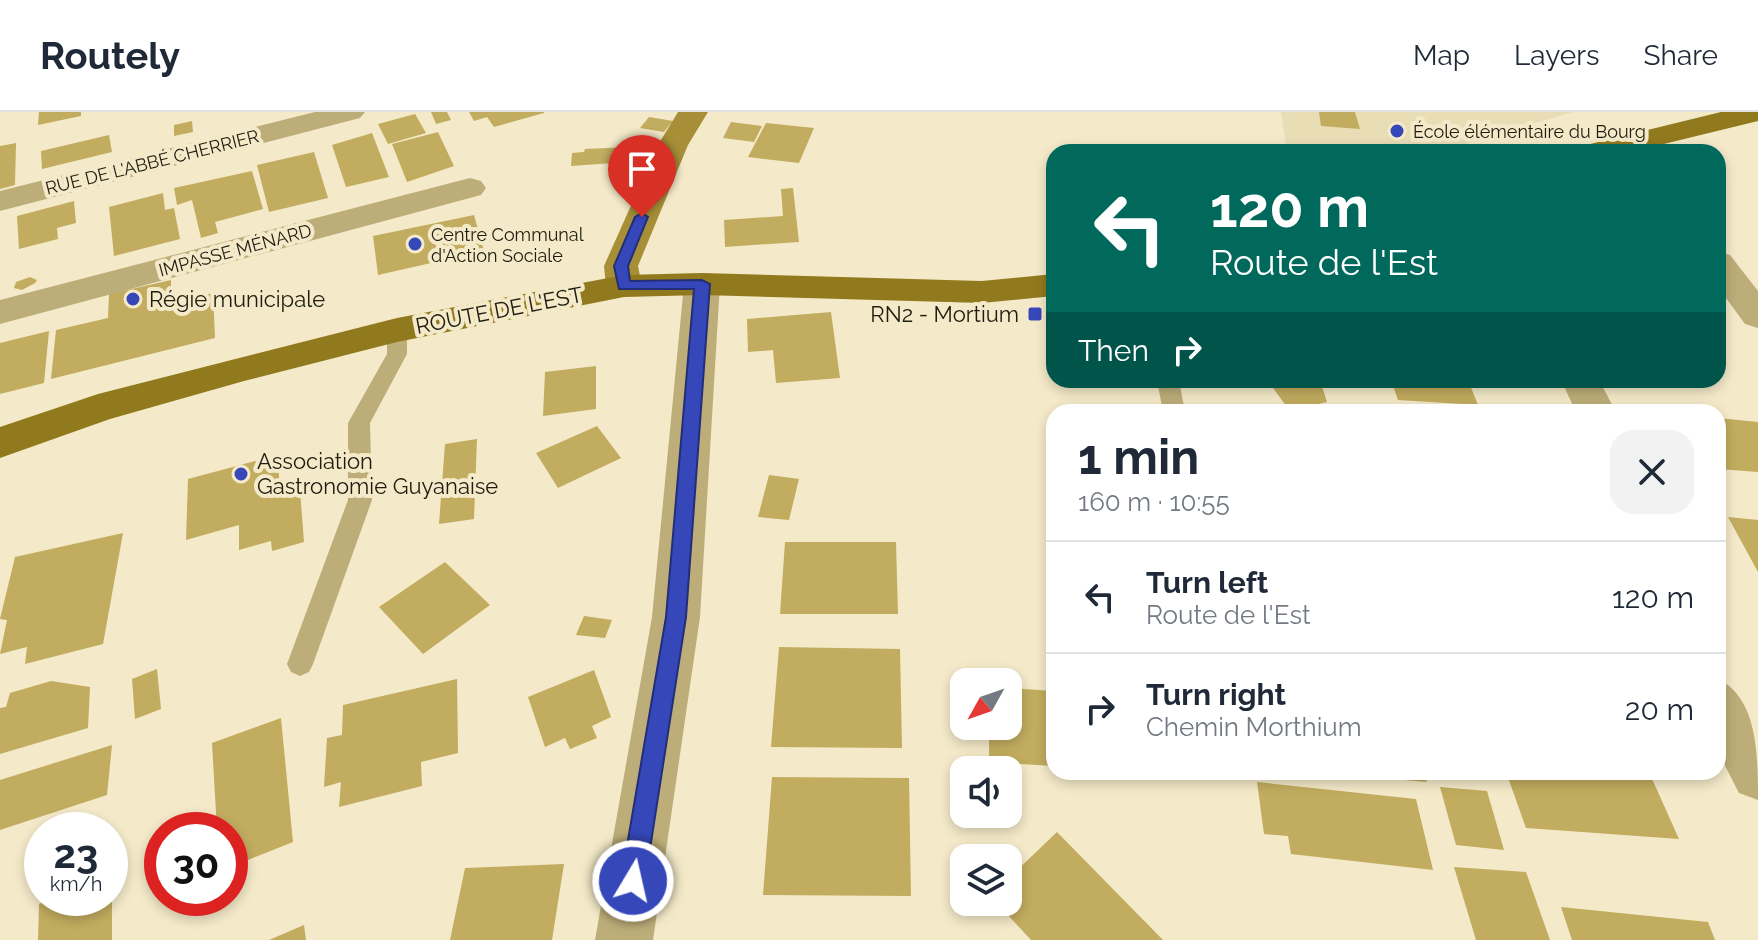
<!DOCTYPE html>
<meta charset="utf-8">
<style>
body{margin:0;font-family:Raleway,sans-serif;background:#f2f2f3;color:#1f2937;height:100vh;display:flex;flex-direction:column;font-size:30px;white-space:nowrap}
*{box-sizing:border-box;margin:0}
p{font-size:26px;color:#747a83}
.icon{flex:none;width:44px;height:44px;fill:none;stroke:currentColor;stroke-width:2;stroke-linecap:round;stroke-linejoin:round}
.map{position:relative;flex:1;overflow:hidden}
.sheet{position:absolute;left:1046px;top:292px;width:680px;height:376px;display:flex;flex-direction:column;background:#fff;border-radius:24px;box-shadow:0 4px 12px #0003}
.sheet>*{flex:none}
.hud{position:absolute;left:1046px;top:32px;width:680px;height:244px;border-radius:24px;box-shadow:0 4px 12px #0003;background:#00695c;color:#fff;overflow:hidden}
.needle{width:52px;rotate:230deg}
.controls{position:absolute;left:950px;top:556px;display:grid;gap:16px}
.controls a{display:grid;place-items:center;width:72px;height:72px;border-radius:16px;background:#fff;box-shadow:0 4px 12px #0003;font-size:40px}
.speed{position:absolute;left:24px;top:700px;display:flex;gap:16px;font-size:40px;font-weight:700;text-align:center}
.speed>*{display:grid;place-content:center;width:104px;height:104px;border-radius:50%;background:#fff;box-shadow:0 4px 12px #0003;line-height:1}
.speed small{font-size:20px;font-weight:400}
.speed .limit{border:12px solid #d22;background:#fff;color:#111}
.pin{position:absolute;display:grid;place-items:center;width:68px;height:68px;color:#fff;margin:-82px -34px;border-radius:50% 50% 50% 0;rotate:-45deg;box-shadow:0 0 8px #0007}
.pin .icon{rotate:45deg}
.me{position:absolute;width:88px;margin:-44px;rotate:9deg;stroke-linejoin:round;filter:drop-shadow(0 0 6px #0008)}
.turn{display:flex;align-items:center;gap:28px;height:168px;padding:0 32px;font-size:36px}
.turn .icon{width:104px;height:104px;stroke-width:2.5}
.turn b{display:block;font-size:56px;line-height:68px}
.then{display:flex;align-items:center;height:76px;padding:0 32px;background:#0003;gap:16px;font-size:30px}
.round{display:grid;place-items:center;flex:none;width:84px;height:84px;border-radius:24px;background:#f2f2f3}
.headline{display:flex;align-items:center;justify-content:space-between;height:136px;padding:0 32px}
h1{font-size:48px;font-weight:700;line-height:60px}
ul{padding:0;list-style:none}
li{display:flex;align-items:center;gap:24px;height:112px;padding:0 32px;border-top:2px solid #e0e1e3}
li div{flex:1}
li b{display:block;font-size:30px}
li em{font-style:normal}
header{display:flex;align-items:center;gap:48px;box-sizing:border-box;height:112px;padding:0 40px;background:#fff;border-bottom:2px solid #e0e1e3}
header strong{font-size:38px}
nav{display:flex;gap:44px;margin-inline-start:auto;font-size:28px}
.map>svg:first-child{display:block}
.built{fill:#e9ddb6}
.building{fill:#c2ac5f}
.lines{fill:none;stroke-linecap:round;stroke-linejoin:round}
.lane{fill:#bdad79;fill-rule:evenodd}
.street{fill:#bdad79;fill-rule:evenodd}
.secondary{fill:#a78f38;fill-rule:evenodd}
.primary{fill:#91791d;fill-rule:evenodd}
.route{fill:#3647ba;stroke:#232e79;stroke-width:2}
.poi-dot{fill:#3647ba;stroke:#f4eac9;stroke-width:3}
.labels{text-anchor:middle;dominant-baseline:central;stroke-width:8;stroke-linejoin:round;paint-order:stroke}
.far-poi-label{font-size:18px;fill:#1f1c10;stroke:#f4eac9;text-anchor:start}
.far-street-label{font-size:18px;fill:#1f1c10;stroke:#f4eac9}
.poi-label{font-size:22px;fill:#1f1c10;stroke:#f4eac9;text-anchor:start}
.street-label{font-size:22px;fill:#1f1c10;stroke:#f4eac9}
</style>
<header>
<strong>Routely</strong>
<nav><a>Map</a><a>Layers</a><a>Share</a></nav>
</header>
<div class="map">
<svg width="1758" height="828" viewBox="0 0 1758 828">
<rect width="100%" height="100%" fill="#f4eac9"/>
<path class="built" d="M1281,0H1573L1449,37L1413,40H1287Z"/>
<path class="building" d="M39,0H81V4L38,13Z
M431,0H447L451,8L436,12Z
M469,0H544V1L494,15L487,5L474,9Z
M1319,0H1355L1360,17L1321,14Z
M415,2L426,21L388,32L378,12Z
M649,5L673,9L664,20L640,16Z
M192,9L193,20L174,24V13Z
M731,10L762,14L754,30L723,26Z
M766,11L814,16L799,51L748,45Z
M438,20L454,54L407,70L392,32Z
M372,21L389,65L346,75L332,33Z
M109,23L112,40L42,57L41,39Z
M16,31L15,73L0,77V34Z
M629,35L627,50L571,54L572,41L584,40L585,37Z
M314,40L328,86L269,100L257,53Z
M252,59L263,97L215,110L218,121L201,126L192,88L177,93L174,76Z
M793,76L799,130L725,135L724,108L783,104L781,77Z
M163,81L165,98L174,96L180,127L114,144L109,95Z
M74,89L76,111L57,116L58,127L19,137L17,104Z
M474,103L484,139L378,163L373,124Z
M30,165L37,168L35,171L22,178L14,176L16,170Z
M171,168V182L163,184V193L213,181L215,226L51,267L56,218L108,206L109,182Z
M831,200L840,266L776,271L773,238L748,240L747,207Z
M49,219L44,271L0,282V231Z
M596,254V297L543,304L545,260Z
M1267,268H1320L1327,290L1290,299Z
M1391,268H1468L1478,293L1398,288Z
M1718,306L1758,310V360L1718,357Z
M597,314L621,346L558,376L536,341Z
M477,327L474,407L439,412L445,332Z
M278,343L280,383L300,378L304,430L272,439L271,429L239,438V413L186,428L188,367Z
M769,363L799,367L789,408L758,405Z
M1728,405L1758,408V460Z
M123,421L103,532L25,552L27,535L0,542L7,508L0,507L15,445Z
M785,430H896L898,502H780Z
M445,450L490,493L423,542L379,495Z
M584,504L612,508L605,526L576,523Z
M779,535L900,537L902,636L771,635Z
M157,557L161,597L135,607L132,567Z
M594,558L611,605L592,614L597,626L570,637L565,626L545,635L528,585Z
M457,567L458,641L421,650L422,674L339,695L341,670L324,675L327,626L342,623L343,593Z
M51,569L90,575L88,616L0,642V596L6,595L10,581Z
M1008,576L1054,579V654L989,650V614H1008Z
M281,606L293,730L230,755V718H217L212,631Z
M112,633L107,683L0,718V668Z
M1343,660H1424L1427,670L1344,663Z
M1506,660H1649L1679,727L1526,716Z
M772,665L909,666L911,784L763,783Z
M1257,670L1416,687L1433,758L1291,742L1288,724L1264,722Z
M1440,675L1487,679L1504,738L1456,733Z
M1057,720L1163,828H1031L996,790H1008V767Z
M564,752L552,828H450L465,756Z
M1454,755L1526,760L1550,828H1476Z
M54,786H112V828H38L39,792Z
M1561,795L1708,810L1715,828H1572Z
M304,813L306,828H269Z"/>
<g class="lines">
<path class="lane" d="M397,211L407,218V242L370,311L372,388L313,552L309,560L300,564L291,560L287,552L348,388V311L387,242V218Z
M1157,268H1179L1185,300H1163Z"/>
<path class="street" d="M315,0H365L360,6L0,99V79Z
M470,66L481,69L486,76L481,83L0,212V188Z
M1718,140L1730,143L1758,179V216L1745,212L1718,175Z
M702,161L714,164L720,172L700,505L653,828H595L652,505L684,172L690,164Z
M1561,268H1599L1616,300H1576Z
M1718,567C1758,586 1758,644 1758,688L1739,681L1718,640Z"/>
<path class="secondary" d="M678,0H708L688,33L638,154L642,174L637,182L624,185L611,182L606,174L604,154L658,33Z"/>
<path class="primary" d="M1721,0H1758V9L1631,40H1578L1582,34Z
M702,161L982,169L1054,162V184L982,191L702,183L624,185L397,230L244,269L110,307L0,346V315L98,282L397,206L624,163Z"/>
</g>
<path class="route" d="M642,101L648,105L628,154L630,169L702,168L710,172L686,505L645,769L641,777L633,781L625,777L621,769L666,505L694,177H619L614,154L635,105Z"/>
<g class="poi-dot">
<circle cx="1397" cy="19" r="8"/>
<circle cx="415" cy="132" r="8"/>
<circle cx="133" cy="187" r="8"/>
<rect x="1027" y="194" width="16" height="16" rx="4"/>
<circle cx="241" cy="362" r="8"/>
</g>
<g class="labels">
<g class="far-poi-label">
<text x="1413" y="19">École élémentaire du Bourg</text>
<text x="431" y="122">Centre Communal<tspan x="431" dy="21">d'Action Sociale</tspan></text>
</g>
<g class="far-street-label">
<text transform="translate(152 50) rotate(-14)">RUE DE L'ABBÉ CHERRIER</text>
<text transform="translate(235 138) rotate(-15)">IMPASSE MÉNARD</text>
</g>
<g class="poi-label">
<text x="149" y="187">Régie municipale</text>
<text x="1019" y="202" text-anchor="end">RN2 - Mortium</text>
<text x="257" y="349">Association<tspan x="257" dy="25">Gastronomie Guyanaise</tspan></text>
</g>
<g class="street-label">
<text transform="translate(499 198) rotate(-11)">ROUTE DE L'EST</text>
</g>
</g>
</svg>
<div class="controls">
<a><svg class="needle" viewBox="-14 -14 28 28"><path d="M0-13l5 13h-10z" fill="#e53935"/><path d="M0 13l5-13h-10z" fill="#747a83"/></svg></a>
<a><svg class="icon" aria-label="sound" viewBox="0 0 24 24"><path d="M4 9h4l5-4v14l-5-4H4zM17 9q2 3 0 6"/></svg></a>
<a><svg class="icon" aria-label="layers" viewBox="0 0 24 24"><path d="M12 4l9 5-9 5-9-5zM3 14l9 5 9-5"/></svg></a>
</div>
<div class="speed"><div>23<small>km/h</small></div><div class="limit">30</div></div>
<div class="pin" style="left:642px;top:105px;background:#d93025"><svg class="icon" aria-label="arrive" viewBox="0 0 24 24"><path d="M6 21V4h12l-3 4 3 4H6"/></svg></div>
<svg class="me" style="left:633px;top:769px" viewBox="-20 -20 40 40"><circle r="17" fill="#3647ba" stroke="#fff" stroke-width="3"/><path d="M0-11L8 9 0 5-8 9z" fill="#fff"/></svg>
<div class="hud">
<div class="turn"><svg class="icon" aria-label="left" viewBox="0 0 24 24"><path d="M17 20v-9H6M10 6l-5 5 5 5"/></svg><div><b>120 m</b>Route de l'Est</div></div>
<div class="then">Then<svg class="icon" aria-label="right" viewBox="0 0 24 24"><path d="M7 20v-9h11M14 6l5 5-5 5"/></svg></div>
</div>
<section class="sheet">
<div class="headline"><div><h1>1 min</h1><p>160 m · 10:55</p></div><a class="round"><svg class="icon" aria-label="close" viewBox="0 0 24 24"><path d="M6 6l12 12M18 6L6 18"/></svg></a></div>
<ul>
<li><svg class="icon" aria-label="left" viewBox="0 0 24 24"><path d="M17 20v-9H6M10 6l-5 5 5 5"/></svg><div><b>Turn left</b><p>Route de l'Est</p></div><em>120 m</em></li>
<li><svg class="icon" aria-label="right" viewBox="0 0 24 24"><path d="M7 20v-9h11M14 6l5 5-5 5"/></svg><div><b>Turn right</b><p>Chemin Morthium</p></div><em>20 m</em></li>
</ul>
</section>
</div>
